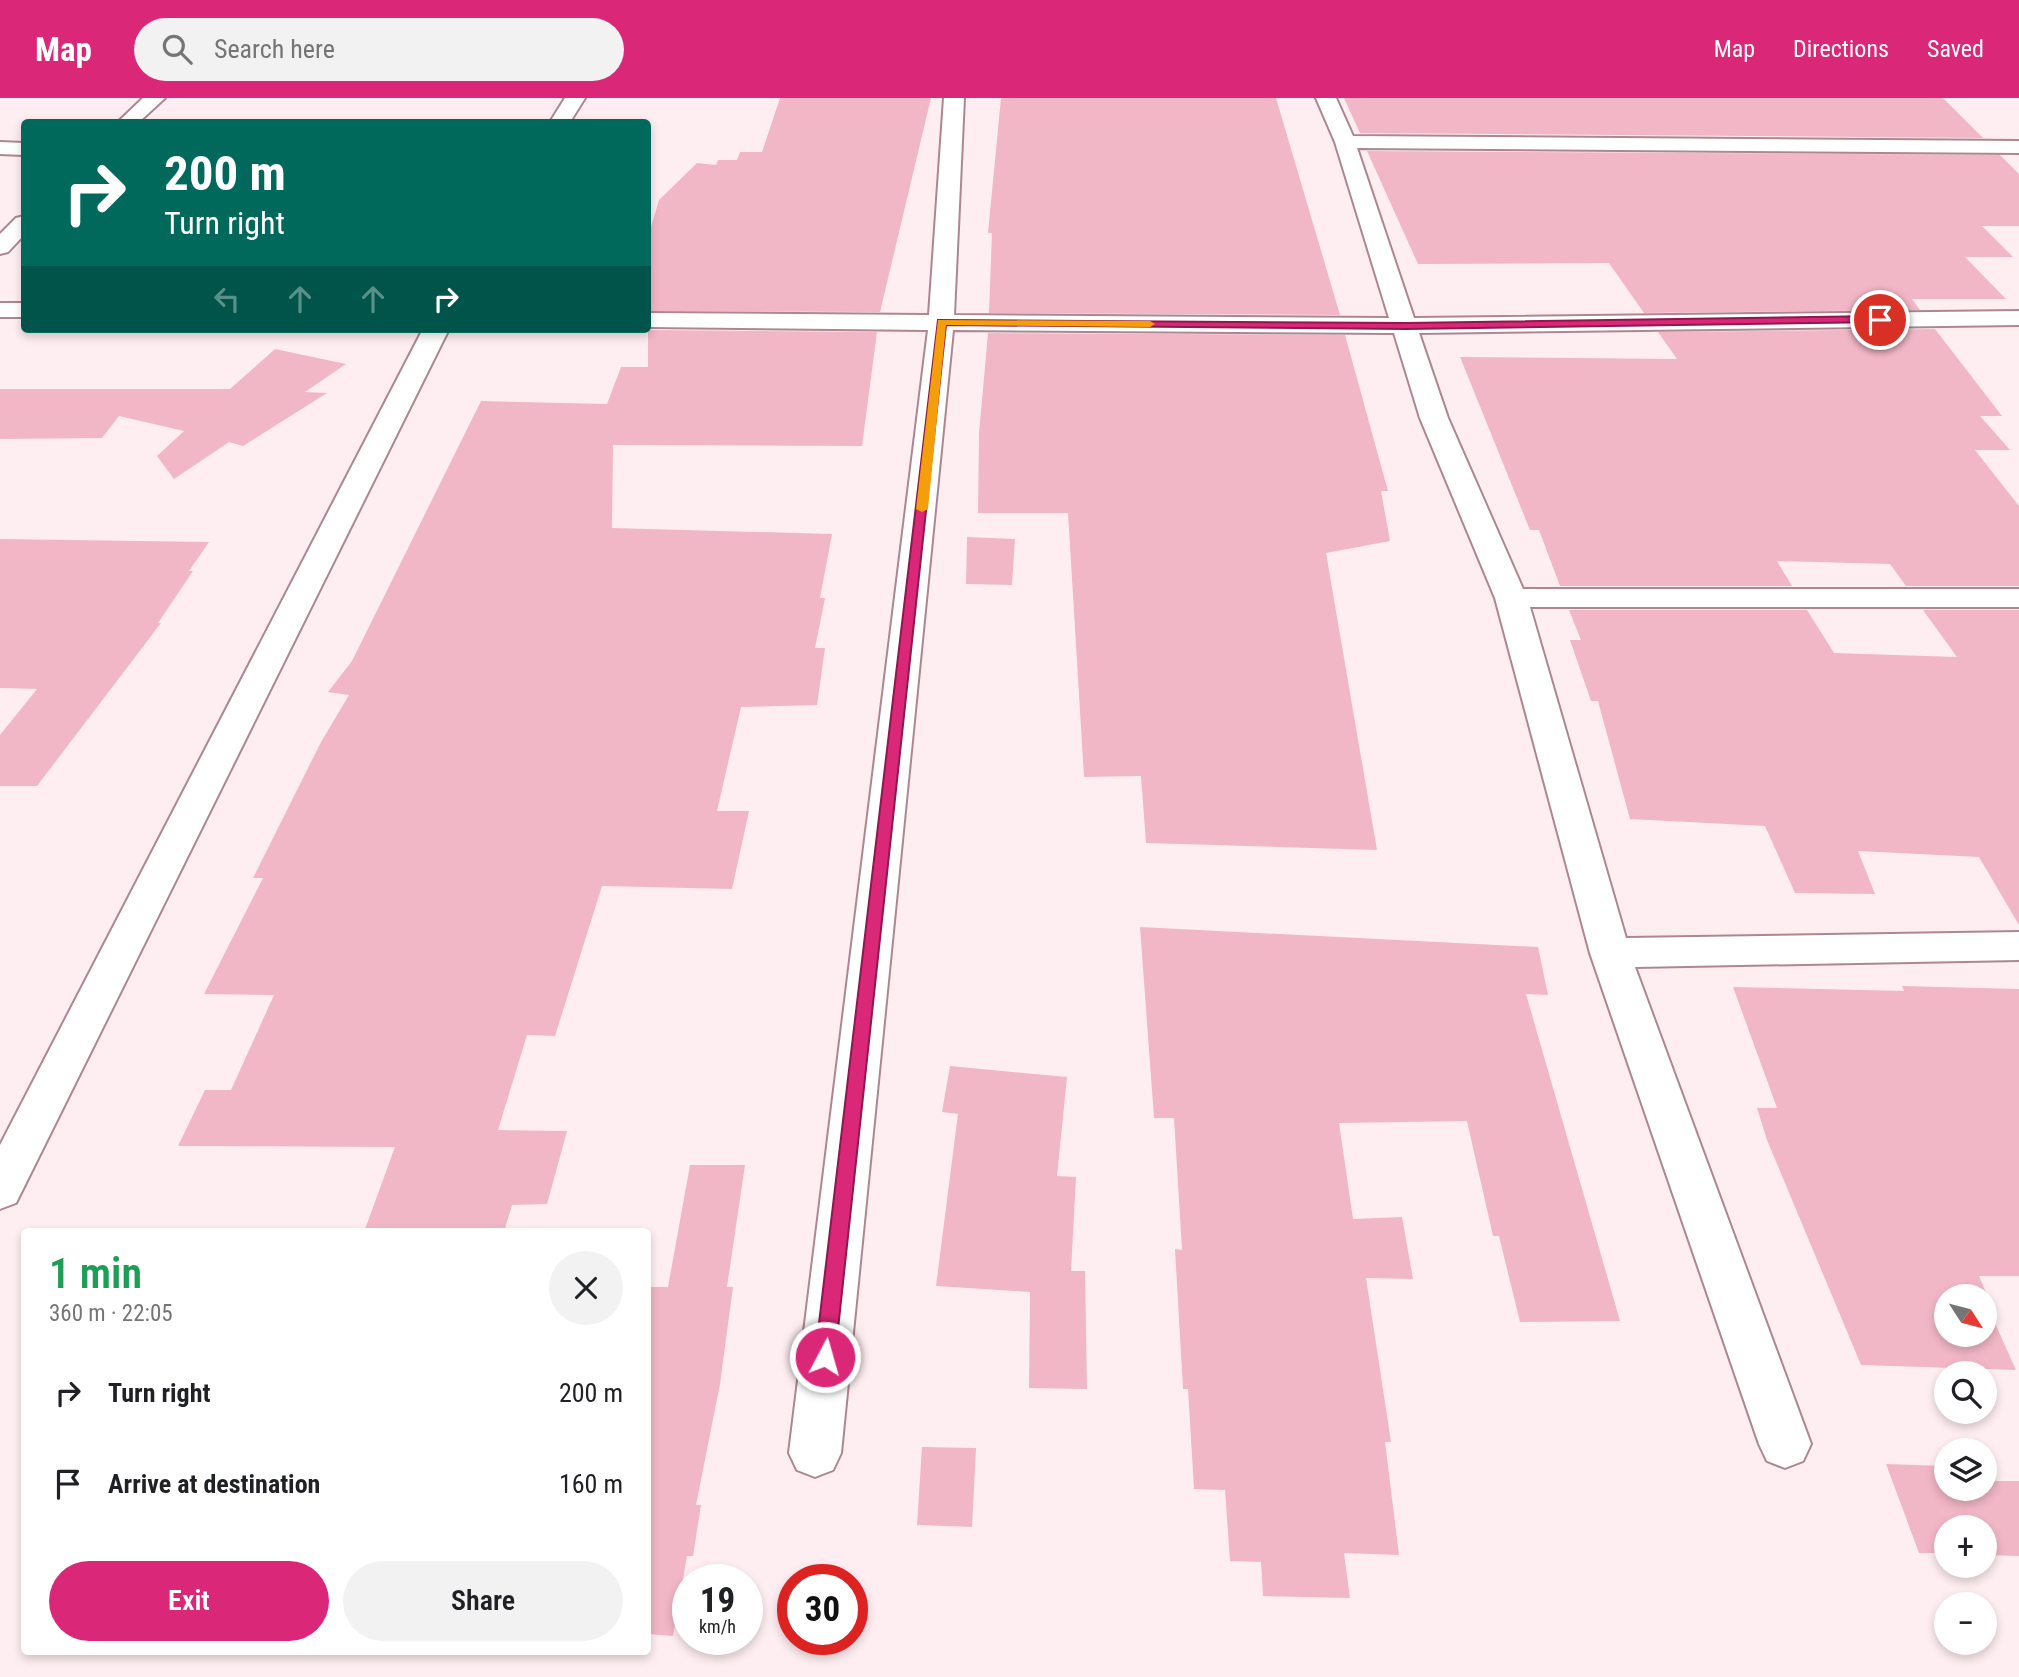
<!DOCTYPE html>
<meta charset="utf-8">
<style>
body{margin:0;font-family:"Roboto Condensed",sans-serif;background:#f2f2f2;color:#202124;height:100vh;display:flex;flex-direction:column;font-size:26px;white-space:nowrap}
*{box-sizing:border-box;margin:0}
p{font-size:23px;color:#757577}
.icon{flex:none;width:38px;height:38px;fill:none;stroke:currentColor;stroke-width:2;stroke-linecap:round;stroke-linejoin:round}
.map{position:relative;flex:1;overflow:hidden}
.side{position:absolute;left:21px;top:1130px;width:630px;height:427px;display:flex;flex-direction:column;background:#fff;border-radius:7px;box-shadow:0 4px 10px #0003}
.side>*{flex:none}
.hud{position:absolute;left:21px;top:21px;width:630px;height:214px;border-radius:7px;box-shadow:0 4px 10px #0003;background:#00695c;color:#fff;overflow:hidden}
.needle{width:46px;rotate:126deg}
.buttons{position:absolute;left:1934px;top:1186px;display:grid;gap:14px}
.buttons a{display:grid;place-items:center;width:63px;height:63px;border-radius:50%;background:#fff;box-shadow:0 4px 10px #0003;font-size:35px}
.speed{position:absolute;left:672px;top:1466px;display:flex;gap:14px;font-size:35px;font-weight:700;text-align:center}
.speed>*{display:grid;place-content:center;width:91px;height:91px;border-radius:50%;background:#fff;box-shadow:0 4px 10px #0003;line-height:1}
.speed small{font-size:18px;font-weight:400}
.speed .limit{border:10px solid #d22;background:#fff;color:#111}
.pin{position:absolute;display:grid;place-items:center;width:60px;height:60px;color:#fff;margin:-30px;border:4px solid #fff;border-radius:50%;box-shadow:0 2px 7px #0007}
.me{position:absolute;width:77px;margin:-38px;rotate:6deg;stroke-linejoin:round;filter:drop-shadow(0 0 5px #0008)}
.turn{display:flex;align-items:center;gap:24px;height:147px;padding:0 28px;font-size:32px}
.turn .icon{width:91px;height:91px;stroke-width:2.5}
.turn b{display:block;font-size:49px;line-height:60px}
.lanes{display:flex;align-items:center;height:66px;padding:0 28px;background:#0003;justify-content:center;gap:35px;direction:ltr}
.lanes .off{opacity:.35}
.round{display:grid;place-items:center;flex:none;width:74px;height:74px;border-radius:37px;background:#f2f2f2}
.overview{display:flex;align-items:center;justify-content:space-between;height:119px;padding:0 28px}
h1{font-size:42px;font-weight:600;line-height:52px;color:#1e9e55}
.cta{display:flex;gap:14px;margin-top:auto;padding:14px 28px}
.cta a{flex:1;height:80px;border-radius:42px;background:#db2777;color:#fff;font-size:28px;font-weight:600;line-height:80px;text-align:center}
.cta a+a{background:#f2f2f2;color:#202124}
ul{padding:0;list-style:none}
li{display:flex;align-items:center;gap:21px;height:91px;padding:0 28px}
li div{flex:1}
li b{display:block;font-size:26px}
li em{font-style:normal}
header{display:flex;align-items:center;gap:42px;box-sizing:border-box;height:98px;padding:0 35px;background:#db2777;color:#fff}
header strong{font-size:33px}
nav{display:flex;gap:38px;margin-inline-start:auto;font-size:24px}
.search{width:490px;height:63px;background:#f2f2f2;display:flex;align-items:center;gap:18px;box-sizing:border-box;padding:0 24px;border-radius:38px;color:#757577;font-size:26px}
.map>svg:first-child{display:block}
.building{fill:#f2b7c7;fill-rule:evenodd}
.lines{fill:none;stroke-linecap:round;stroke-linejoin:round}
.street-casing{stroke:#ac8791;stroke-width:4}
.secondary-casing{stroke:#ac8791;stroke-width:4}
.street{fill:#fff;fill-rule:evenodd}
.secondary{fill:#fff;fill-rule:evenodd}
.route{fill:#db2777;stroke:#8e194d;stroke-width:2}
.slow{fill:#f59e0b}
</style>
<header>
<strong>Map</strong>
<div class="search"><svg class="icon" aria-label="search" viewBox="0 0 24 24"><circle cx="10" cy="10" r="6"/><path d="M15 15l6 6"/></svg>Search here</div>
<nav><a>Map</a><a>Directions</a><a>Saved</a></nav>
</header>
<div class="map">
<svg width="2019" height="1579" viewBox="0 0 2019 1579">
<rect width="100%" height="100%" fill="#feeef2"/>
<path class="building" d="M780,0H931L880,214L648,213V139L659,102L697,65L716,67L718,62H737L740,54H762Z
M1001,0H1276L1340,217L989,215L992,135H988Z
M1344,0H1943L1983,40L1360,35Z
M1367,53L2000,57L2019,76V128H1982L2013,159H1965L2006,201H1912L1920,212L1644,215L1609,165L1418,166Z
M1935,231L2002,318H1980L2010,352H1975L2019,408V488H1906L1890,466L1777,463L1792,488H1560L1539,432H1530L1460,259L1677,261L1658,234Z
M648,232L877,234L862,348L613,347L612,430L832,436L820,500H825L815,550H825L817,607L741,609L717,713H749L732,791L602,788L555,938L527,937L498,1032L567,1033L547,1106L512,1107L504,1134H364L395,1049L178,1048L205,992H231L274,897L204,896L263,780H253L321,644L349,597L328,594L352,563L481,303L607,306L621,269H648Z
M988,235L1345,237L1388,393H1381L1390,443L1326,455L1377,752L1146,745L1141,678L1084,679L1068,415H978L979,335Z
M275,251L346,266L305,294L327,295L243,348L229,344L174,381L157,358L184,333L119,318L102,340L0,341V291H230Z
M967,439L1015,441L1012,487L966,486Z
M0,441L209,444L189,473H193L158,525H161L37,688H0V637L37,591L0,590Z
M1569,512H1807L1834,555L1957,559L1923,512H2019V827L1979,759L1858,753L1875,796L1795,795L1765,728L1630,721L1598,603H1591L1570,542H1581Z
M1140,829L1538,849L1548,897L1526,896L1620,1223L1520,1224L1499,1138H1493L1467,1023L1339,1025L1353,1121L1402,1119L1413,1181L1366,1180L1391,1344H1385L1399,1457L1344,1455L1350,1500L1263,1498L1261,1464L1230,1463L1225,1392L1194,1391L1188,1291H1183L1175,1151L1182,1152L1174,1020H1154Z
M1902,888L2019,891V1178H1979L1994,1214H1990L2016,1272L1861,1267L1767,1042L1757,1010H1777L1733,889L1904,893ZM1946,1199H1984V1237H1946Z
M950,968L1067,979L1057,1078L1076,1079L1071,1173H1085L1087,1291L1029,1290L1030,1194L936,1188L958,1016L942,1014Z
M690,1067H745L727,1189H733L720,1286L696,1407H701L693,1458H687L673,1538L648,1536V1189H668Z
M922,1349L976,1350L972,1429L917,1427Z
M1886,1366L1946,1368V1391H1984V1376L1987,1383H2019V1458L1984,1457V1430H1946V1455H1919Z"/>
<g class="lines">
<g class="street-casing">
<path id="street" d="M143,0H165L139,24H118Z
M944,0H964L954,217L1389,220L1335,44L1316,0H1336L1353,38L2019,43V55L1357,50L1414,220L2019,213V227L1419,235L1448,320L1523,491H2019V509H1530L1626,840L2019,834V862L1635,869L1811,1346L1803,1363L1785,1370L1767,1363L1759,1346L1590,855L1495,500L1420,320L1394,235L953,232L841,1355L833,1372L815,1379L797,1372L789,1355L928,232L648,229V215L929,217Z
M0,44L24,45V57L0,56Z
M24,118V137L8,154L0,156V136L16,120Z
M0,205H24V219H0Z"/>
</g>
<g class="secondary-casing">
<path id="secondary" d="M565,0H585L570,24H550Z
M423,231H449L16,1105L0,1111V1047Z"/>
</g>
<use href="#street" class="street"/>
<use href="#secondary" class="secondary"/>
</g>
<path class="route" d="M1880,218L1883,219V224L1406,231L946,227L835,1259L832,1266L825,1269L818,1266L815,1259L938,222L1406,225Z"/>
<path class="slow" d="M938,222L1150,223L1155,226L1150,229L946,227L928,411L922,414L916,411Z"/>
</svg>
<div class="buttons">
<a><svg class="needle" viewBox="-14 -14 28 28"><path d="M0-13l5 13h-10z" fill="#e53935"/><path d="M0 13l5-13h-10z" fill="#757577"/></svg></a>
<a><svg class="icon" aria-label="search" viewBox="0 0 24 24"><circle cx="10" cy="10" r="6"/><path d="M15 15l6 6"/></svg></a>
<a><svg class="icon" aria-label="layers" viewBox="0 0 24 24"><path d="M12 4l9 5-9 5-9-5zM3 14l9 5 9-5"/></svg></a>
<a>+</a>
<a>−</a>
</div>
<div class="speed"><div>19<small>km/h</small></div><div class="limit">30</div></div>
<div class="pin" style="left:1880px;top:222px;background:#d93025"><svg class="icon" aria-label="arrive" viewBox="0 0 24 24"><path d="M6 21V4h12l-3 4 3 4H6"/></svg></div>
<svg class="me" style="left:825px;top:1259px" viewBox="-20 -20 40 40"><circle r="17" fill="#db2777" stroke="#fff" stroke-width="3"/><path d="M0-11L8 9 0 5-8 9z" fill="#fff"/></svg>
<div class="hud">
<div class="turn"><svg class="icon" aria-label="right" viewBox="0 0 24 24"><path d="M7 20v-9h11M14 6l5 5-5 5"/></svg><div><b>200 m</b>Turn right</div></div>
<div class="lanes"><svg class="icon off" aria-label="left" viewBox="0 0 24 24"><path d="M17 20v-9H6M10 6l-5 5 5 5"/></svg><svg class="icon off" aria-label="ahead" viewBox="0 0 24 24"><path d="M12 20V5M6 11l6-6 6 6"/></svg><svg class="icon off" aria-label="ahead" viewBox="0 0 24 24"><path d="M12 20V5M6 11l6-6 6 6"/></svg><svg class="icon" aria-label="right" viewBox="0 0 24 24"><path d="M7 20v-9h11M14 6l5 5-5 5"/></svg></div>
</div>
<section class="side">
<div class="overview"><div><h1>1 min</h1><p>360 m · 22:05</p></div><a class="round"><svg class="icon" aria-label="close" viewBox="0 0 24 24"><path d="M6 6l12 12M18 6L6 18"/></svg></a></div>
<ul>
<li><svg class="icon" aria-label="right" viewBox="0 0 24 24"><path d="M7 20v-9h11M14 6l5 5-5 5"/></svg><div><b>Turn right</b></div><em>200 m</em></li>
<li><svg class="icon" aria-label="arrive" viewBox="0 0 24 24"><path d="M6 21V4h12l-3 4 3 4H6"/></svg><div><b>Arrive at destination</b></div><em>160 m</em></li>
</ul>
<div class="cta"><a>Exit</a><a>Share</a></div>
</section>
</div>
